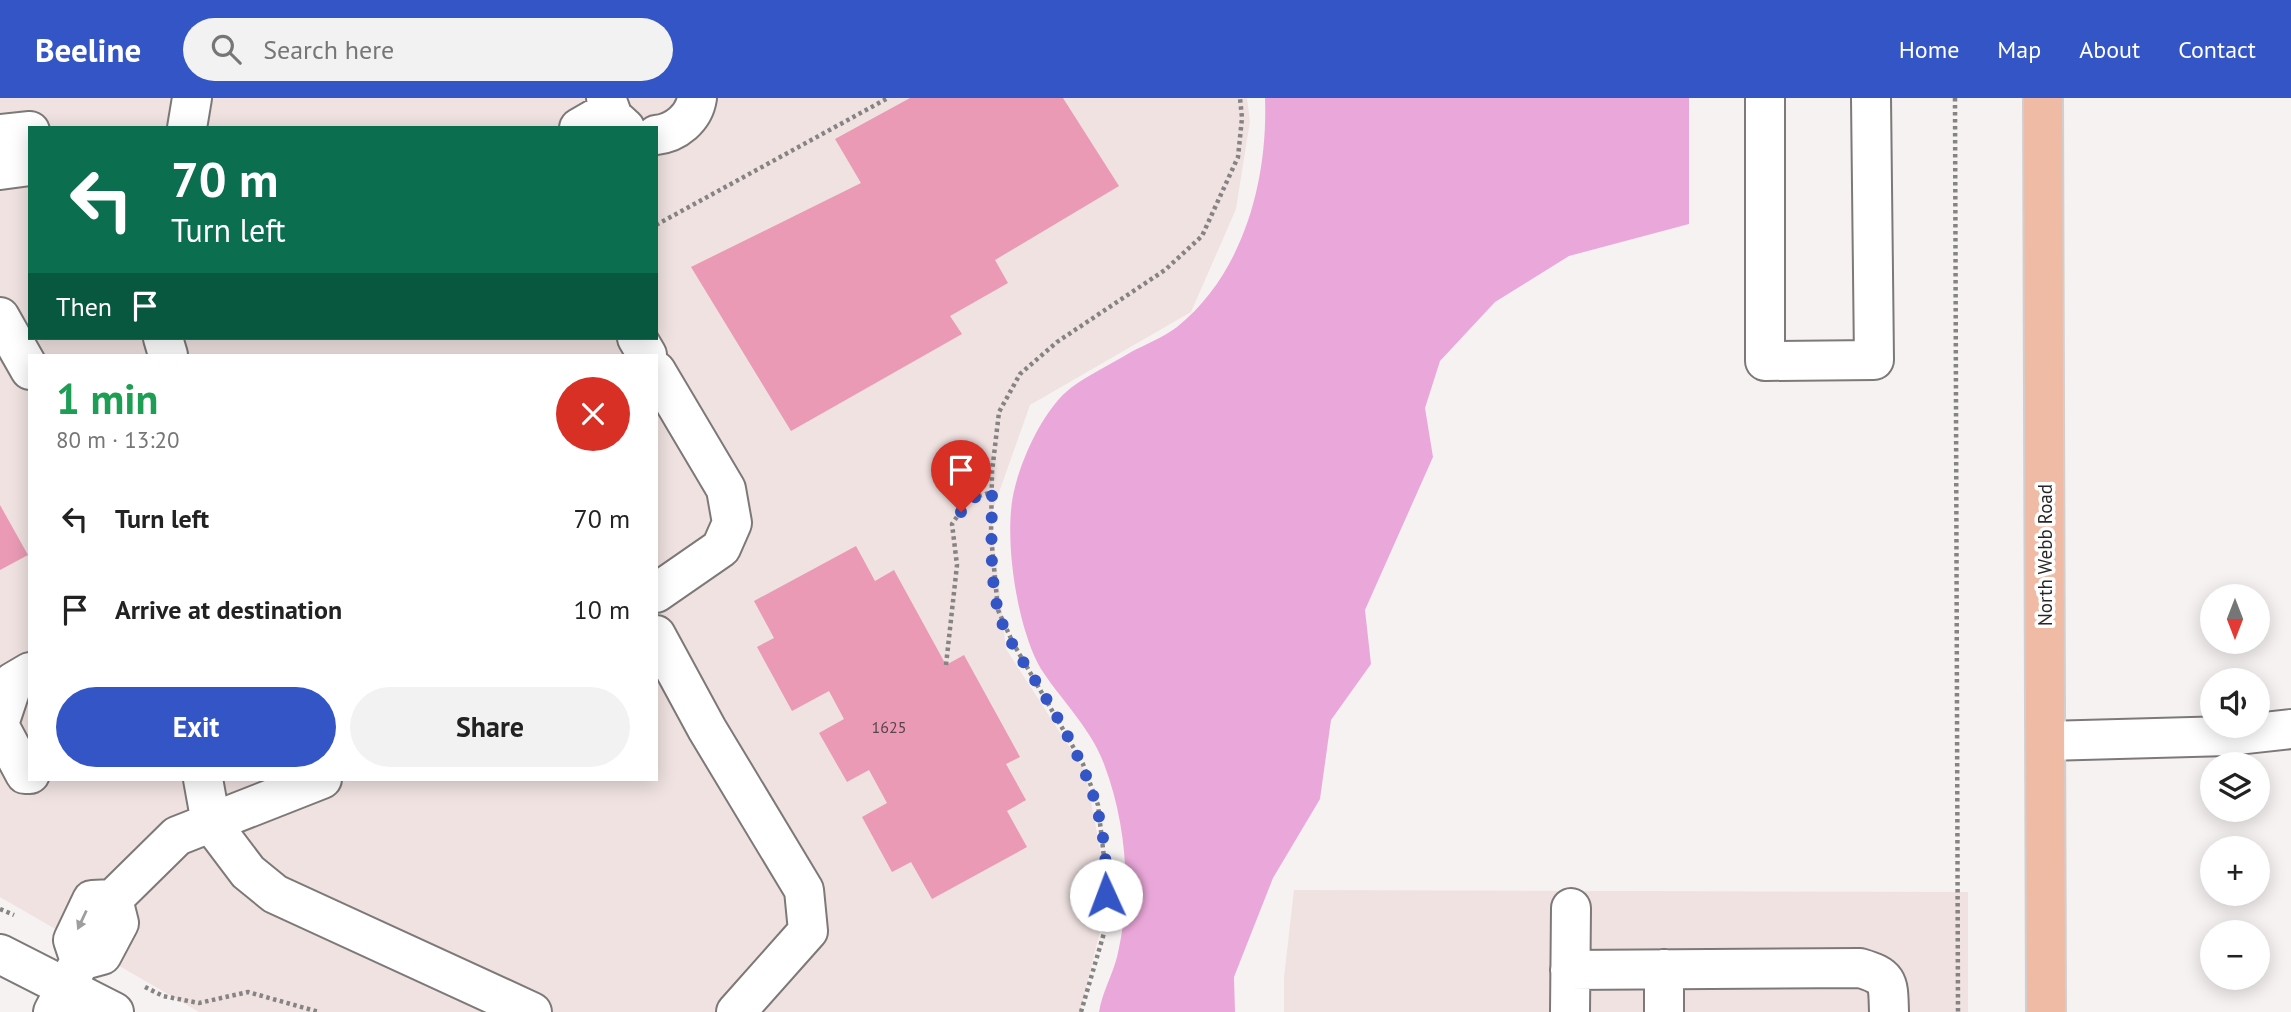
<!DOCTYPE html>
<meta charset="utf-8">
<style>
body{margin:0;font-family:"PT Sans",sans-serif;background:#f2f2f2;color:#222;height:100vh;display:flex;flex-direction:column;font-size:26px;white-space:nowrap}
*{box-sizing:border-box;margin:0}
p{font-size:23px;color:#767676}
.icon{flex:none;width:38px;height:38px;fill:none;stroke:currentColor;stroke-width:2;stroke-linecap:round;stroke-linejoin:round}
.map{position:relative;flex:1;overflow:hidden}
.panel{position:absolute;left:28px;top:256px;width:630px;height:427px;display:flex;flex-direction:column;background:#fff;border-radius:0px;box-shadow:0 4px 18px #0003}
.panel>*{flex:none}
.guide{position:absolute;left:28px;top:28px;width:630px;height:214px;border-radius:0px;box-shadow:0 4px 18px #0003;background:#0b6e4f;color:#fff;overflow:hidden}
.needle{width:46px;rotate:180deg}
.controls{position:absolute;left:2200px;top:486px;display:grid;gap:14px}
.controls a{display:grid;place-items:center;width:70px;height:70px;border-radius:50%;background:#fff;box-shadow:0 4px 18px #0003;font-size:35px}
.pin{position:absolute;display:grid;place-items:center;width:60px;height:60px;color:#fff;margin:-72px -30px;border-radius:50% 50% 50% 0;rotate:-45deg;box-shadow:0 0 7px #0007}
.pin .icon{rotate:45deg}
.me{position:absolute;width:77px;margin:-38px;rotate:358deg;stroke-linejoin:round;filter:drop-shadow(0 0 5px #0008)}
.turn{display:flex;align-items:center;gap:24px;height:147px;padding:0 28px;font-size:32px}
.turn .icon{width:91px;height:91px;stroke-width:2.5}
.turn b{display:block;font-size:49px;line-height:60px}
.then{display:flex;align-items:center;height:66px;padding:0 28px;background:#0003;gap:14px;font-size:26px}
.round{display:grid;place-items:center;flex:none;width:74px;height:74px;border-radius:37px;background:#f2f2f2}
.overview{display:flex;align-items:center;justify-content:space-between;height:119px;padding:0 28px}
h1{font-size:42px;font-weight:700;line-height:52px;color:#1e9e55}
.button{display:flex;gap:14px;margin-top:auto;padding:14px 28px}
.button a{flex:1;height:80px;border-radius:42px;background:#3355c5;color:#fff;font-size:28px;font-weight:700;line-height:80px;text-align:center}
.button a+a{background:#f2f2f2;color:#222}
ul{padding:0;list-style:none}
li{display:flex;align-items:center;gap:21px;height:91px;padding:0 28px}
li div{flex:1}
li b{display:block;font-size:26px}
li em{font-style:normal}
header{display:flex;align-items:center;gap:42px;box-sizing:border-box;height:98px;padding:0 35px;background:#3355c5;color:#fff}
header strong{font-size:33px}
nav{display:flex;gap:38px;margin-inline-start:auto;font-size:24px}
.search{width:490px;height:63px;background:#f2f2f2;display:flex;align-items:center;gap:18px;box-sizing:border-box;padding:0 24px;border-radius:38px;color:#767676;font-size:26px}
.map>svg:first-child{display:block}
.built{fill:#efe2e1;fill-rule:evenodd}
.water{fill:#eaa8da}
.building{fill:#ea9ab5}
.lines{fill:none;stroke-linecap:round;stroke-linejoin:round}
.minor-casing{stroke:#7d7979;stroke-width:42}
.major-casing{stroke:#d0cfcf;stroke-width:42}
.path{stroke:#868383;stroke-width:4.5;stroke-dasharray:3.5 3.5;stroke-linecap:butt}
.minor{stroke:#fff;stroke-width:38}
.major{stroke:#efbba5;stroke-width:38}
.oneway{fill:#9e9e9e}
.route{stroke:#3355c5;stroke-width:12;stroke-dasharray:0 21.6}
.labels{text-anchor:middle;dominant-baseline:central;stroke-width:7;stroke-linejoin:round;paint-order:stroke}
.number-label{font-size:16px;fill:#58444a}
.street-label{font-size:19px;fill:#282727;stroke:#fff}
</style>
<header>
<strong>Beeline</strong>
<div class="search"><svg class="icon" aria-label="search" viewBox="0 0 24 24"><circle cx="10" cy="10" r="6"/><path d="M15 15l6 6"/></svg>Search here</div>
<nav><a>Home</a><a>Map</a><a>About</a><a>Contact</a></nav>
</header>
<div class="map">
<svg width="2291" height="914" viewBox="0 0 2291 914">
<rect width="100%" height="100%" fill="#f7f2f2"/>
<path class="built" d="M0,0H1247L1250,23L1236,111L1191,214L1030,307L991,417L1006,551L1085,673L1109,797L1080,914H199L0,799ZM30,30H656V240H30ZM30,257H656V681H30Z
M1294,792L1968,794V914H1284V879Z"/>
<path class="water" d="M1265,0H1689V126L1569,158L1495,204L1440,263L1425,310L1433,359L1365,512L1371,566L1331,622L1320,701L1273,780L1234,879L1235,914H1099C1102,895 1112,878 1117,859C1132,796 1127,727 1104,666C1091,631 1063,604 1043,574C1017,534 1002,435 1015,389C1023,357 1045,309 1072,289C1090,276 1111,266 1131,254C1146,246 1164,239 1177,229C1244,175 1268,82 1265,0Z"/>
<path class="building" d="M910,0H1063L1119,88L995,162L1008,185L950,218L962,236L791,333L691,169L861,85L835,41Z
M0,407L28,457L0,472Z
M856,448L875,483L894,472L946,567L964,557L1020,659L1006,666L1026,702L1007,713L1027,749L932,801L911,764L892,774L862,719L887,705L869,672L847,684L819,635L844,621L829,593L792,613L757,549L774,540L754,503Z"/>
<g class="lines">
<g class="minor-casing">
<path id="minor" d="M606,0L613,19L625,30
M1765,0V263L1874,262L1871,0
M187,30L192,0
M579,30L610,12
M0,36L30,33
M656,37C676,35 694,20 697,0
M0,72L30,68
M0,219L30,272
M163,240L168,257
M637,240L647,257
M656,273L726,391L732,425L721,450L656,495
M656,537L707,631L804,792L808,833L736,914
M0,623L13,584L30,574
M0,629L25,676H30
M2046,643L2228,638L2291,631
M203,681L211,725L248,774L275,796L532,914
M0,856L114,914
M80,863L102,857L119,825L113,801
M1664,871V914
M1570,872L1860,870C1890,879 1888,884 1889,914
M53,914L80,863L73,842L92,802L113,801L177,738L322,681
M1570,914L1571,810"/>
</g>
<g class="major-casing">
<path id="major" d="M2043,0L2046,914"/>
</g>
<path class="path" d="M1955,0L1958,914
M656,127L888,0
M946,567L957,467L952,426L969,401L992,394
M0,811L14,817
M145,889L163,898L199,905L248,894L319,914
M1081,914L1104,835L1106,777L1098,707L1083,666L1013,545L998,512L991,438L992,374L999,314L1020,276L1057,244L1165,172L1202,138L1238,59L1242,20L1240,0"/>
<use href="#minor" class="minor"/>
<use href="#major" class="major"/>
</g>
<defs><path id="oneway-solid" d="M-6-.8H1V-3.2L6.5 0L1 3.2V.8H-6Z" transform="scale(1.75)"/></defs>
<use class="oneway" href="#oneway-solid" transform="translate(82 822) rotate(115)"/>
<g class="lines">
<path class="route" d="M961,414L969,401L992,394C992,432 989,475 998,512C1004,538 1024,564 1038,587C1081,657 1109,711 1106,797"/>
</g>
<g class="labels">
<g class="number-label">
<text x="889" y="629">1625</text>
</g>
<g class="street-label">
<text transform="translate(2045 457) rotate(-90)">North Webb Road</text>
</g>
</g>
</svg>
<div class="controls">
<a><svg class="needle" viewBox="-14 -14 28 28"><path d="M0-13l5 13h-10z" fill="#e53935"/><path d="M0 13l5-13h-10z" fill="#767676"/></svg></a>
<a><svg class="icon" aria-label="sound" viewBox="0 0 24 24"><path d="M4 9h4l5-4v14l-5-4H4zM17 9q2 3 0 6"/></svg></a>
<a><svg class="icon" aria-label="layers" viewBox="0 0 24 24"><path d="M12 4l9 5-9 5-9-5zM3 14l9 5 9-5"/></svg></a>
<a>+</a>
<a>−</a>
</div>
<div class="pin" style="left:961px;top:414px;background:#d93025"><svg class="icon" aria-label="arrive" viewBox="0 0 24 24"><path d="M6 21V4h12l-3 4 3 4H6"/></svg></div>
<svg class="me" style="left:1106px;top:797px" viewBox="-20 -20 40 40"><circle r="19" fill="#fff"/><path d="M0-13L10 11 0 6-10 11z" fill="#3355c5"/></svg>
<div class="guide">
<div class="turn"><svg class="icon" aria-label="left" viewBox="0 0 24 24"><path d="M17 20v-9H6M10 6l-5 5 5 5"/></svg><div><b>70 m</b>Turn left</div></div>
<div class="then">Then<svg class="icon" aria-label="arrive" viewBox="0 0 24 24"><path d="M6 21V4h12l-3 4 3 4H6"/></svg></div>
</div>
<section class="panel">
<div class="overview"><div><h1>1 min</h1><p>80 m · 13:20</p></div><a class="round" style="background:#d93025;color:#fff"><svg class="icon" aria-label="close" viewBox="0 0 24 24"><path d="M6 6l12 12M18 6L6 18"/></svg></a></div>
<ul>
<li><svg class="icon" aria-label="left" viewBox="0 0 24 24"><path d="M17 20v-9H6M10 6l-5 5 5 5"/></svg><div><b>Turn left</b></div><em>70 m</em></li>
<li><svg class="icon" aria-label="arrive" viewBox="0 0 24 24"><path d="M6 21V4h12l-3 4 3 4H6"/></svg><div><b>Arrive at destination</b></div><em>10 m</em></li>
</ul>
<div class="button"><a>Exit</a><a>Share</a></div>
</section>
</div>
